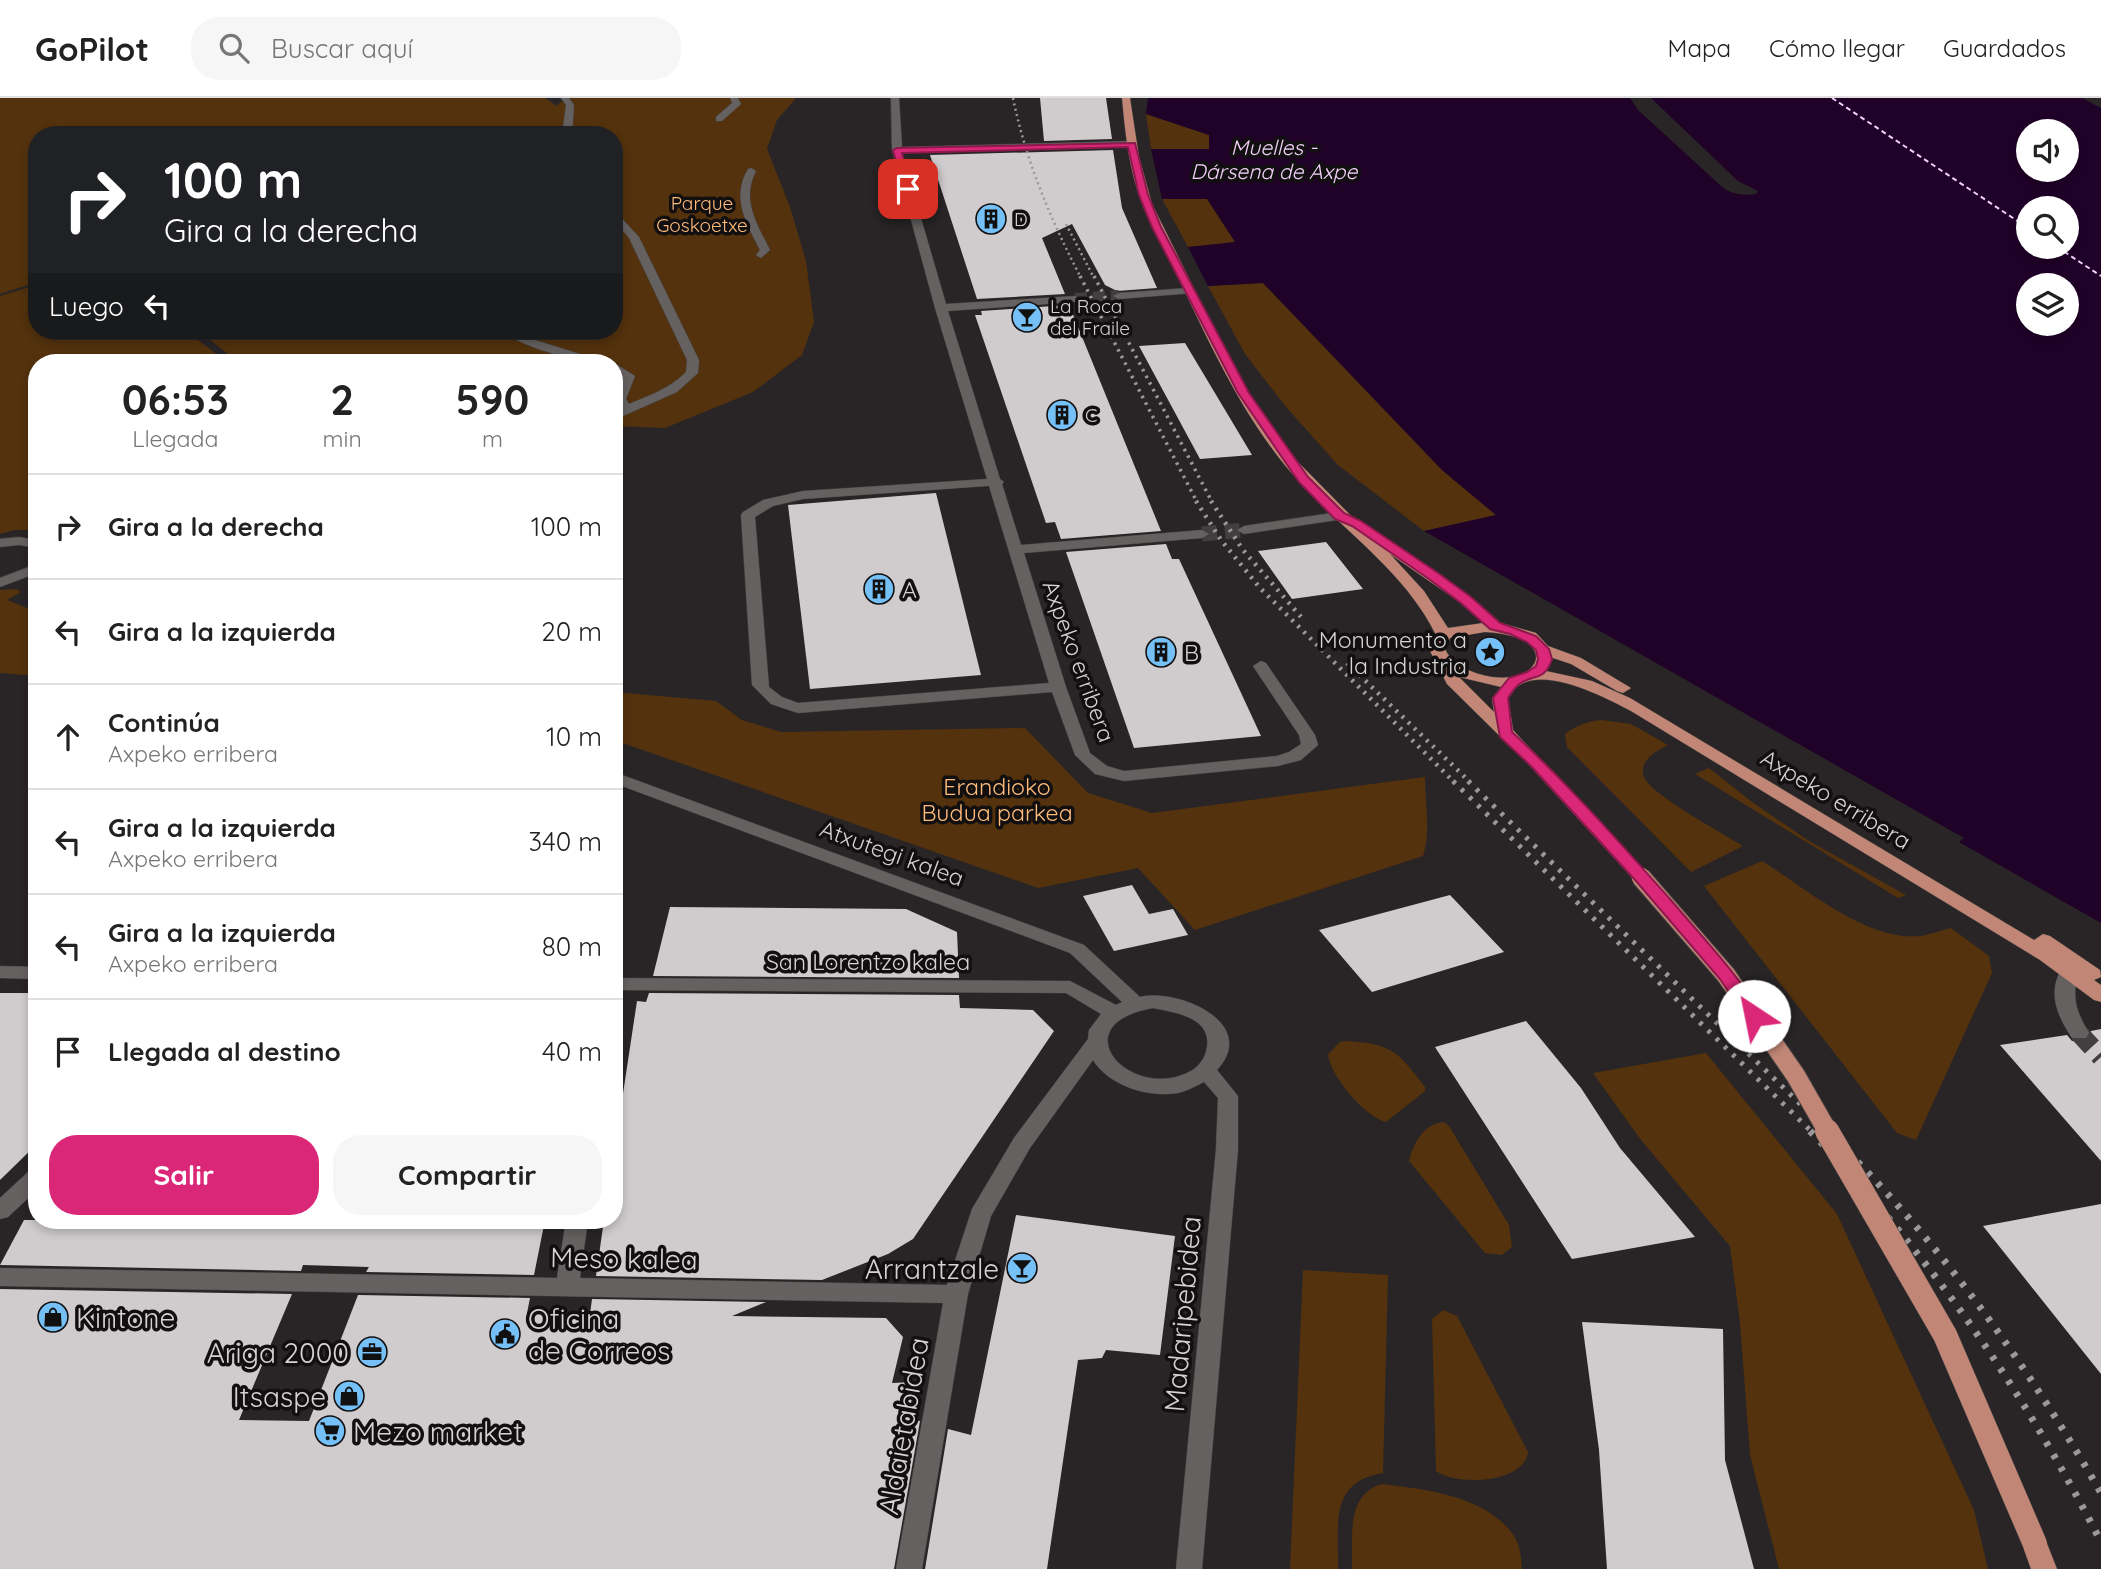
<!DOCTYPE html>
<html lang="es">
<meta charset="utf-8">
<style>
body{margin:0;font-family:Quicksand,sans-serif;background:#f6f6f6;color:#222;height:100vh;display:flex;flex-direction:column;font-size:26px;white-space:nowrap}
*{box-sizing:border-box;margin:0}
p{font-size:23px;color:#767676}
.icon{flex:none;width:38px;height:38px;fill:none;stroke:currentColor;stroke-width:2;stroke-linecap:round;stroke-linejoin:round}
.map{position:relative;flex:1;overflow:hidden}
.details{position:absolute;left:28px;top:256px;width:595px;height:875px;display:flex;flex-direction:column;background:#fff;border-radius:28px;box-shadow:0 4px 10px #0003}
.details>*{flex:none}
.guide{position:absolute;left:28px;top:28px;width:595px;height:214px;border-radius:28px;box-shadow:0 4px 10px #0003;background:#202124;color:#fff;overflow:hidden}
.tools{position:absolute;left:2016px;top:21px;display:grid;gap:14px}
.tools a{display:grid;place-items:center;width:63px;height:63px;border-radius:50%;background:#fff;box-shadow:0 4px 10px #0003;font-size:35px}
.pin{position:absolute;display:grid;place-items:center;width:60px;height:60px;color:#fff;margin:-30px;border-radius:14px;box-shadow:0 4px 10px #0006}
.me{position:absolute;width:77px;margin:-38px;rotate:326deg;stroke-linejoin:round;filter:drop-shadow(0 0 5px #0008)}
.turn{display:flex;align-items:center;gap:24px;height:147px;padding:0 21px;font-size:32px}
.turn .icon{width:91px;height:91px;stroke-width:2.5}
.turn b{display:block;font-size:49px;line-height:60px}
.then{display:flex;align-items:center;height:66px;padding:0 21px;background:#0003;gap:14px;font-size:26px}
.eta{display:flex;justify-content:space-evenly;align-items:center;height:119px;text-align:center}
.eta b{font-size:42px;font-weight:700;line-height:49px}
.primary-button{display:flex;gap:14px;margin-top:auto;padding:14px 21px}
.primary-button a{flex:1;height:80px;border-radius:28px;background:#db2777;color:#fff;font-size:28px;font-weight:700;line-height:80px;text-align:center}
.primary-button a+a{background:#f6f6f6;color:#222}
ul{padding:0;list-style:none}
li{display:flex;align-items:center;gap:21px;height:105px;padding:0 21px;border-top:2px solid #e0e0e0}
li div{flex:1}
li b{display:block;font-size:26px}
li em{font-style:normal}
header{display:flex;align-items:center;gap:42px;box-sizing:border-box;height:98px;padding:0 35px;background:#fff;border-bottom:2px solid #e0e0e0}
header strong{font-size:33px}
nav{display:flex;gap:38px;margin-inline-start:auto;font-size:24px}
.search{width:490px;height:63px;background:#f6f6f6;display:flex;align-items:center;gap:18px;box-sizing:border-box;padding:0 24px;border-radius:28px;color:#767676;font-size:26px}
.map>svg:first-child{display:block}
.green{fill:#53320d}
.water{fill:#200128;fill-rule:evenodd}
.lines{fill:none;stroke-linecap:round;stroke-linejoin:round}
.ferry{stroke:#f2d0fa;stroke-width:2;stroke-dasharray:5 3.5;stroke-linecap:butt}
.building{fill:#d0ccce}
.minor-tunnel-far2{stroke:#433f40;stroke-width:12;stroke-dasharray:12 6;stroke-linecap:butt}
.minor-tunnel-far1{stroke:#433f40;stroke-width:15;stroke-dasharray:15 8;stroke-linecap:butt}
.minor-tunnel{stroke:#433f40;stroke-width:19;stroke-dasharray:19 10;stroke-linecap:butt}
.minor-casing{stroke:#444242;stroke-width:1}
.major-casing{stroke:#444242;stroke-width:1}
.minor{fill:#656161;fill-rule:evenodd}
.major{fill:#c18675;fill-rule:evenodd}
.rail-far4{stroke:#9a9898;stroke-width:2.5;stroke-dasharray:2 3.5;stroke-linecap:butt}
.rail-far3{stroke:#9a9898;stroke-width:3.5;stroke-dasharray:2.5 5;stroke-linecap:butt}
.rail-far2{stroke:#9a9898;stroke-width:4.5;stroke-dasharray:2.5 6;stroke-linecap:butt}
.rail-far1{stroke:#9a9898;stroke-width:5;stroke-dasharray:3.5 8;stroke-linecap:butt}
.rail{stroke:#9a9898;stroke-width:7;stroke-dasharray:4.5 10;stroke-linecap:butt}
.major-bridge-far1-casing{stroke:#444242;stroke-width:21;stroke-linecap:butt}
.major-bridge-casing{stroke:#444242;stroke-width:25;stroke-linecap:butt}
.major-bridge-far1{stroke:#c18675;stroke-width:19}
.major-bridge{stroke:#c18675;stroke-width:24}
.route{fill:#db2777;stroke:#8e194d;stroke-width:2}
.labels{text-anchor:middle;dominant-baseline:central;stroke-width:7;stroke-linejoin:round;paint-order:stroke}
.far-park-label{font-size:19px;fill:#ffbb7b;stroke:#110f0f}
.far-poi-label{font-size:19px;fill:#d4d2d2;stroke:#110f0f;text-anchor:start}
.far-water-label{font-size:21px;font-style:italic;fill:#f2d0fa;stroke:#110f0f}
.poi-label{font-size:23px;fill:#d4d2d2;stroke:#110f0f;text-anchor:start}
.street-label{font-size:23px;fill:#d4d2d2;stroke:#110f0f}
.park-label{font-size:23px;fill:#ffbb7b;stroke:#110f0f}
.near-street-label{font-size:28px;fill:#d4d2d2;stroke:#110f0f}
.near-poi-label{font-size:28px;fill:#d4d2d2;stroke:#110f0f;text-anchor:end}
</style>
<header>
<strong>GoPilot</strong>
<div class="search"><svg class="icon" aria-label="search" viewBox="0 0 24 24"><circle cx="10" cy="10" r="6"/><path d="M15 15l6 6"/></svg>Buscar aquí</div>
<nav><a>Mapa</a><a>Cómo llegar</a><a>Guardados</a></nav>
</header>
<div class="map">
<svg width="2101" height="1471" viewBox="0 0 2101 1471">
<rect width="100%" height="100%" fill="#292526"/>
<path class="green" d="M0,0H545L557,8L565,0H796L777,22L767,51L790,109L806,163L814,224L802,257L753,294L665,330L614,328V264H238L199,233H614V37H37V184L0,196Z
M1146,16L1209,37V51H1151Z
M1207,100L1236,145L1188,149L1162,101Z
M1263,185L1442,372L1496,417L1424,433L1338,367L1286,309L1245,256L1208,188Z
M37,187V233H186L227,264H37V432H14L0,436V198Z
M16,491L21,494L7,502L37,514V578L0,575V492Z
M614,594L716,603L742,622L781,634L1025,630L1088,695L1152,715L1425,679C1425,706 1431,733 1423,758L1195,832L1138,770L1038,790L614,642Z
M1602,622L1631,626L1668,647C1656,653 1638,663 1644,679C1650,696 1724,736 1743,748L1691,774L1567,649L1565,636C1577,627 1588,623 1602,622Z
M1709,670L1752,704L1809,743L1906,797L1898,800L1695,676Z
M1762,763C1804,789 1867,844 1920,838C1930,837 1941,832 1951,830L1989,858L1992,875L1916,1042L1897,1035L1704,788Z
M1347,943C1393,946 1398,954 1425,989V993L1386,1024C1364,1018 1330,978 1328,956L1340,944Z
M1706,955L1837,1116L1974,1412L1988,1471H1779L1750,1357L1740,1225L1730,1148L1641,1042L1593,975Z
M1444,1024L1449,1028L1509,1127L1512,1149L1502,1157L1485,1155L1409,1063C1413,1046 1424,1025 1444,1024Z
M1303,1172L1388,1177L1383,1375C1328,1384 1339,1428 1338,1471H1290Z
M1443,1212L1457,1218L1528,1354C1524,1386 1456,1388 1436,1373L1432,1221Z
M1382,1386C1425,1391 1484,1398 1512,1435C1520,1445 1521,1458 1522,1471H1352C1353,1440 1345,1397 1382,1386Z"/>
<path class="water" d="M1148,0H1630L1638,12L1721,88C1730,96 1744,98 1756,96L1758,93L1738,83L1651,0H2082L2101,10V825L1959,744L1964,740L1424,433L1496,417L1442,372L1263,185L1208,188L1188,149L1235,144L1207,101H1162L1151,51H1209V37L1146,16ZM2028,33H2067V72H2028ZM2028,110H2067V149H2028ZM2028,187H2067V226H2028Z"/>
<g class="lines">
<path class="ferry" d="M1832,0L2028,130
M2057,149L2101,178"/>
</g>
<path class="building" d="M1040,0H1106L1112,41L1044,43Z
M1113,52L1122,110L1157,190L1117,193L1105,187L1072,126L1042,140L1065,196L977,201L930,57Z
M1069,207L1076,224L1161,433L1061,441L1055,424L1046,425L975,217H982L981,213Z
M1185,245L1252,357L1200,361L1139,248Z
M936,395L981,577L810,591L788,407Z
M1326,444L1363,491L1292,501L1258,453Z
M1166,446L1172,461H1179L1261,638L1134,650L1066,454Z
M1132,787L1149,816L1173,811L1188,837L1114,853L1083,798Z
M1450,797L1504,854L1372,894L1319,832Z
M670,809L906,811L957,834L959,880L653,878Z
M0,895H37V1046L0,1082Z
M649,895L959,897L960,910L1033,912L1054,933L913,1141L888,1156L822,1182L596,1178L604,1122H614V1055L637,903L646,904Z
M1526,923L1581,990L1620,1050L1695,1139L1572,1161L1435,949Z
M2101,931V1063L2000,947L2067,937L2072,943H2086L2091,933Z
M2101,1106V1276L1983,1128Z
M1016,1117L1175,1138L1160,1257L1106,1252L1102,1260L1078,1262L1047,1471H925L948,1331L971,1337Z
M24,1122H545L534,1177L366,1174L369,1169L303,1167L301,1173L0,1167Z
M0,1191L292,1196L239,1322L309,1323L358,1197L530,1200L527,1215L590,1216L592,1201L766,1204L732,1218L886,1220L903,1239L892,1285L914,1284L909,1320L920,1323L894,1471H0Z
M1582,1224L1723,1231L1725,1362L1754,1471H1607L1599,1352Z"/>
<g class="lines">
<path class="minor-tunnel-far2" d="M1075,201L1119,198"/>
<path class="minor-tunnel-far1" d="M1202,436L1244,432"/>
<path class="minor-tunnel" d="M2079,935L2101,959"/>
<g class="minor-casing">
<path id="minor" d="M561,0H569L574,7L572,37H562L566,7Z
M730,0H738L741,6L722,23H716V19L732,5Z
M891,0H899L902,49L1132,43L1137,46L1132,49L902,55L946,206L1075,198L1081,201L1075,204L948,213L1000,381L1004,384L1002,386L1021,447L1202,432L1209,436L1202,440L1024,455L1066,589L1090,655L1107,668L1124,673L1277,658L1289,654L1301,646L1299,637L1253,568L1261,563L1266,565L1315,637L1318,647L1301,662L1278,668L1124,683L1095,676L1075,657L1052,594L798,615L771,606L752,587L741,417L743,414L763,402L803,393L987,381L935,210L892,52ZM989,388L1049,585L798,605L782,599L769,589L755,419L773,408L803,401Z
M751,70L756,73C741,102 757,126 770,152L761,160L756,157L760,152C746,125 731,100 748,71Z
M614,112L639,139L699,262L698,275L677,294L614,322V313L618,310L614,300L623,279L614,274V265L635,278L626,301L629,306C650,297 669,291 686,274L687,262L629,140L614,122Z
M1189,190L1193,191V195L1119,201L1113,198L1119,195Z
M502,233H517L538,243L606,264C579,265 523,250 502,233Z
M1339,414L1346,418L1344,421L1244,436L1237,432L1244,428Z
M19,439L37,442V450L19,447L0,449V441Z
M37,466V475L0,489V480Z
M614,674L1084,847L1140,899C1178,890 1260,925 1217,972L1238,998V1051L1202,1471H1176L1216,1051L1218,1000L1204,984C1196,988 1187,993 1178,995C1149,1000 1109,988 1093,962L1030,1050L991,1118L968,1196L922,1471H896L943,1205L0,1188V1170L557,1180L566,1122H588L580,1180L947,1187L972,1111L1014,1040L1088,941L1089,932L1101,916L1066,895L614,892V880L1070,883L1116,907L1122,904L1070,855L614,685ZM1153,910C1178,915 1215,920 1206,954C1204,962 1196,971 1189,974C1131,1004 1059,927 1153,910Z
M0,868L37,869V881L0,880Z
M2069,868L2076,870L2079,874C2071,899 2076,913 2089,935L2086,940H2072C2057,917 2047,895 2062,870Z
M37,1071V1092L8,1119L0,1121V1100L29,1073Z"/>
</g>
<g class="major-casing">
<path id="major" d="M1122,0H1130L1139,59L1152,106L1230,263L1261,315L1294,360L1370,437L1380,436L1471,499L1501,525L1536,535L1548,548L1581,560L1631,590L1623,595L1617,593L1571,566L1553,560L1546,573L1592,583L1630,600L2034,842L2043,836L2050,838L2100,872L2101,879L2094,882L2101,887V904L2094,902L2040,862L1631,613C1606,600 1546,568 1518,588C1515,590 1511,597 1508,600L1513,632L1650,779L1641,785L1635,783L1531,669L1447,586L1429,551L1436,537C1406,476 1349,437 1303,388C1246,327 1212,250 1176,175C1163,148 1147,123 1138,94C1128,63 1125,32 1122,0ZM1390,456L1461,505L1483,525L1448,530L1424,493ZM1485,534C1570,538 1537,598 1473,574C1460,569 1451,564 1445,551L1450,540ZM1459,579L1501,589L1492,600L1494,614Z
M2035,1434L2044,1438L2057,1471H2031L2022,1446L2026,1438Z"/>
</g>
<use href="#minor" class="minor"/>
<use href="#major" class="major"/>
<path class="rail-far4" d="M1013,0C1026,64 1051,122 1081,180
M1066,126L1094,180"/>
<path class="rail-far3" d="M1080,178L1197,404
M1094,178L1212,404"/>
<path class="rail-far2" d="M1196,403L1221,442L1260,490L1454,684
M1211,403L1243,452L1302,520
M1347,565L1470,684"/>
<path class="rail-far1" d="M1453,683L1812,1034
M1468,683L1829,1034"/>
<path class="rail" d="M1810,1033C1930,1157 2022,1290 2101,1444
M1827,1033C1936,1139 2025,1263 2101,1395"/>
<g class="major-bridge-far1-casing">
<path id="major-bridge-far1" d="M1641,779L1726,877L1796,978L1828,1034"/>
</g>
<g class="major-bridge-casing">
<path id="major-bridge" d="M1827,1033L1945,1237L2035,1446"/>
</g>
<use href="#major-bridge-far1" class="major-bridge-far1"/>
<use href="#major-bridge" class="major-bridge"/>
</g>
<path class="route" d="M1135,45L1148,97L1161,129L1249,295L1308,379L1344,415L1361,423L1438,475L1471,499L1500,525L1536,538L1549,551L1552,561C1544,585 1533,575 1518,587C1514,590 1511,596 1508,600L1512,634C1568,686 1619,744 1670,801C1702,839 1737,875 1763,918L1760,922H1748L1720,881L1636,783L1531,668L1500,639L1493,600L1509,580L1527,574L1536,568L1538,561L1536,552L1527,544L1510,536L1490,531L1461,505L1429,481L1352,428L1335,421L1299,384L1238,295L1152,129L1139,97L1128,49L902,55L912,91L908,94L903,91L893,52L897,50Z"/>
<defs>
<g id="building-disc" transform="scale(1.575)"><circle r="9.5" fill="#75c0f6" stroke="#110f0f"/><path d="M-4-6H4V6H1V3H-1V6H-4ZM-2.5-4.3h1.7v1.8h-1.7ZM.8-4.3h1.7v1.8H.8ZM-2.5-1h1.7V.8h-1.7ZM.8-1h1.7V.8H.8Z" fill="#111"/></g>
<g id="bar-disc" transform="scale(1.575)"><circle r="9.5" fill="#75c0f6" stroke="#110f0f"/><path d="M-6-5H6L.8 .8V4.5H3.5V6h-7V4.5H-.8V.8Z" fill="#111"/></g>
<g id="sight-disc" transform="scale(1.575)"><circle r="9.5" fill="#75c0f6" stroke="#110f0f"/><path d="M0-6L1.8-2.2L6-1.7L2.9 1.2L3.7 5.4L0 3.3L-3.7 5.4L-2.9 1.2L-6-1.7L-1.8-2.2Z" fill="#111"/></g>
<g id="shop-disc" transform="scale(1.575)"><circle r="9.5" fill="#75c0f6" stroke="#110f0f"/><path d="M-5-2.5h2.3a2.7 3.5 0 0 1 5.4 0H5L5.5 6h-11ZM-1.5-2.5h3a1.5 2.3 0 0 0-3 0Z" fill="#111"/></g>
<g id="civic-disc" transform="scale(1.575)"><circle r="9.5" fill="#75c0f6" stroke="#110f0f"/><path d="M-.6-6.5H3V-4.5H.6V-3L4-1V1h2V6H-6V1h2V-1L-.6-3ZM-1.2 2.5V6h2.4V2.5Z" fill="#111"/></g>
<g id="office-disc" transform="scale(1.575)"><circle r="9.5" fill="#75c0f6" stroke="#110f0f"/><path d="M-6-3h4V-5.5h4V-3h4V5H-6ZM-1-4.5V-3h2v-1.5ZM-6 0V1H6V0Z" fill="#111"/></g>
<g id="supermarket-disc" transform="scale(1.575)"><circle r="9.5" fill="#75c0f6" stroke="#110f0f"/><path d="M-6-5.5h2.5l.6 2H6L4.5 2H-2.5L-4.4-4H-6ZM-1.5 3.2a1.3 1.3 0 1 0 .1 0ZM3 3.2a1.3 1.3 0 1 0 .1 0Z" fill="#111"/></g>
</defs>
<g fill-rule="evenodd">
<use href="#building-disc" x="991" y="121"/>
<use href="#bar-disc" x="1027" y="219"/>
<use href="#building-disc" x="1062" y="317"/>
<use href="#building-disc" x="879" y="491"/>
<use href="#building-disc" x="1161" y="554"/>
<use href="#sight-disc" x="1490" y="554"/>
<use href="#bar-disc" x="1022" y="1170"/>
<use href="#shop-disc" x="53" y="1219"/>
<use href="#civic-disc" x="505" y="1236"/>
<use href="#office-disc" x="372" y="1254"/>
<use href="#shop-disc" x="349" y="1298"/>
<use href="#supermarket-disc" x="330" y="1333"/>
</g>
<g class="labels">
<g class="far-park-label">
<text x="702" y="105">Parque<tspan x="702" dy="22">Goskoetxe</tspan></text>
</g>
<g class="far-poi-label">
<text x="1014" y="121">D</text>
<text x="1050" y="208">La Roca<tspan x="1050" dy="22">del Fraile</tspan></text>
<text x="1085" y="317">C</text>
</g>
<g class="far-water-label">
<text x="1274" y="49">Muelles -<tspan x="1274" dy="24">Dársena de Axpe</tspan></text>
</g>
<g class="poi-label">
<text x="902" y="491">A</text>
<text x="1467" y="541" text-anchor="end">Monumento a<tspan x="1467" dy="26">la Industria</tspan></text>
<text x="1184" y="554">B</text>
</g>
<g class="street-label">
<text transform="translate(1079 563) rotate(70)">Axpeko erribera</text>
<text transform="translate(1836 701) rotate(31)">Axpeko erribera</text>
<text transform="translate(892 755) rotate(20)">Atxutegi kalea</text>
<text x="868" y="863">San Lorentzo kalea</text>
</g>
<g class="park-label">
<text x="997" y="688">Erandioko<tspan x="997" dy="26">Budua parkea</tspan></text>
</g>
<g class="near-street-label">
<text transform="translate(624 1160) rotate(1)">Meso kalea</text>
<text transform="translate(1182 1216) rotate(-85)">Madaripebidea</text>
<text transform="translate(903 1328) rotate(-80)">Aldaietabidea</text>
</g>
<g class="near-poi-label">
<text x="999" y="1170">Arrantzale</text>
<text x="76" y="1219" text-anchor="start">Kintone</text>
<text x="528" y="1220" text-anchor="start">Oficina<tspan x="528" dy="32">de Correos</tspan></text>
<text x="349" y="1254">Ariga 2000</text>
<text x="326" y="1298">Itsaspe</text>
<text x="353" y="1333" text-anchor="start">Mezo market</text>
</g>
</g>
</svg>
<div class="tools">
<a><svg class="icon" aria-label="sound" viewBox="0 0 24 24"><path d="M4 9h4l5-4v14l-5-4H4zM17 9q2 3 0 6"/></svg></a>
<a><svg class="icon" aria-label="search" viewBox="0 0 24 24"><circle cx="10" cy="10" r="6"/><path d="M15 15l6 6"/></svg></a>
<a><svg class="icon" aria-label="layers" viewBox="0 0 24 24"><path d="M12 4l9 5-9 5-9-5zM3 14l9 5 9-5"/></svg></a>
</div>
<div class="pin" style="left:908px;top:91px;background:#d93025"><svg class="icon" aria-label="arrive" viewBox="0 0 24 24"><path d="M6 21V4h12l-3 4 3 4H6"/></svg></div>
<svg class="me" style="left:1754px;top:918px" viewBox="-20 -20 40 40"><circle r="19" fill="#fff"/><path d="M0-13L10 11 0 6-10 11z" fill="#db2777"/></svg>
<div class="guide">
<div class="turn"><svg class="icon" aria-label="right" viewBox="0 0 24 24"><path d="M7 20v-9h11M14 6l5 5-5 5"/></svg><div><b>100 m</b>Gira a la derecha</div></div>
<div class="then">Luego<svg class="icon" aria-label="left" viewBox="0 0 24 24"><path d="M17 20v-9H6M10 6l-5 5 5 5"/></svg></div>
</div>
<section class="details">
<div class="eta">
<div><b>06:53</b><p>Llegada</p></div>
<div><b>2</b><p>min</p></div>
<div><b>590</b><p>m</p></div>
</div>
<ul>
<li><svg class="icon" aria-label="right" viewBox="0 0 24 24"><path d="M7 20v-9h11M14 6l5 5-5 5"/></svg><div><b>Gira a la derecha</b></div><em>100 m</em></li>
<li><svg class="icon" aria-label="left" viewBox="0 0 24 24"><path d="M17 20v-9H6M10 6l-5 5 5 5"/></svg><div><b>Gira a la izquierda</b></div><em>20 m</em></li>
<li><svg class="icon" aria-label="ahead" viewBox="0 0 24 24"><path d="M12 20V5M6 11l6-6 6 6"/></svg><div><b>Continúa</b><p>Axpeko erribera</p></div><em>10 m</em></li>
<li><svg class="icon" aria-label="left" viewBox="0 0 24 24"><path d="M17 20v-9H6M10 6l-5 5 5 5"/></svg><div><b>Gira a la izquierda</b><p>Axpeko erribera</p></div><em>340 m</em></li>
<li><svg class="icon" aria-label="left" viewBox="0 0 24 24"><path d="M17 20v-9H6M10 6l-5 5 5 5"/></svg><div><b>Gira a la izquierda</b><p>Axpeko erribera</p></div><em>80 m</em></li>
<li><svg class="icon" aria-label="arrive" viewBox="0 0 24 24"><path d="M6 21V4h12l-3 4 3 4H6"/></svg><div><b>Llegada al destino</b></div><em>40 m</em></li>
</ul>
<div class="primary-button"><a>Salir</a><a>Compartir</a></div>
</section>
</div>
